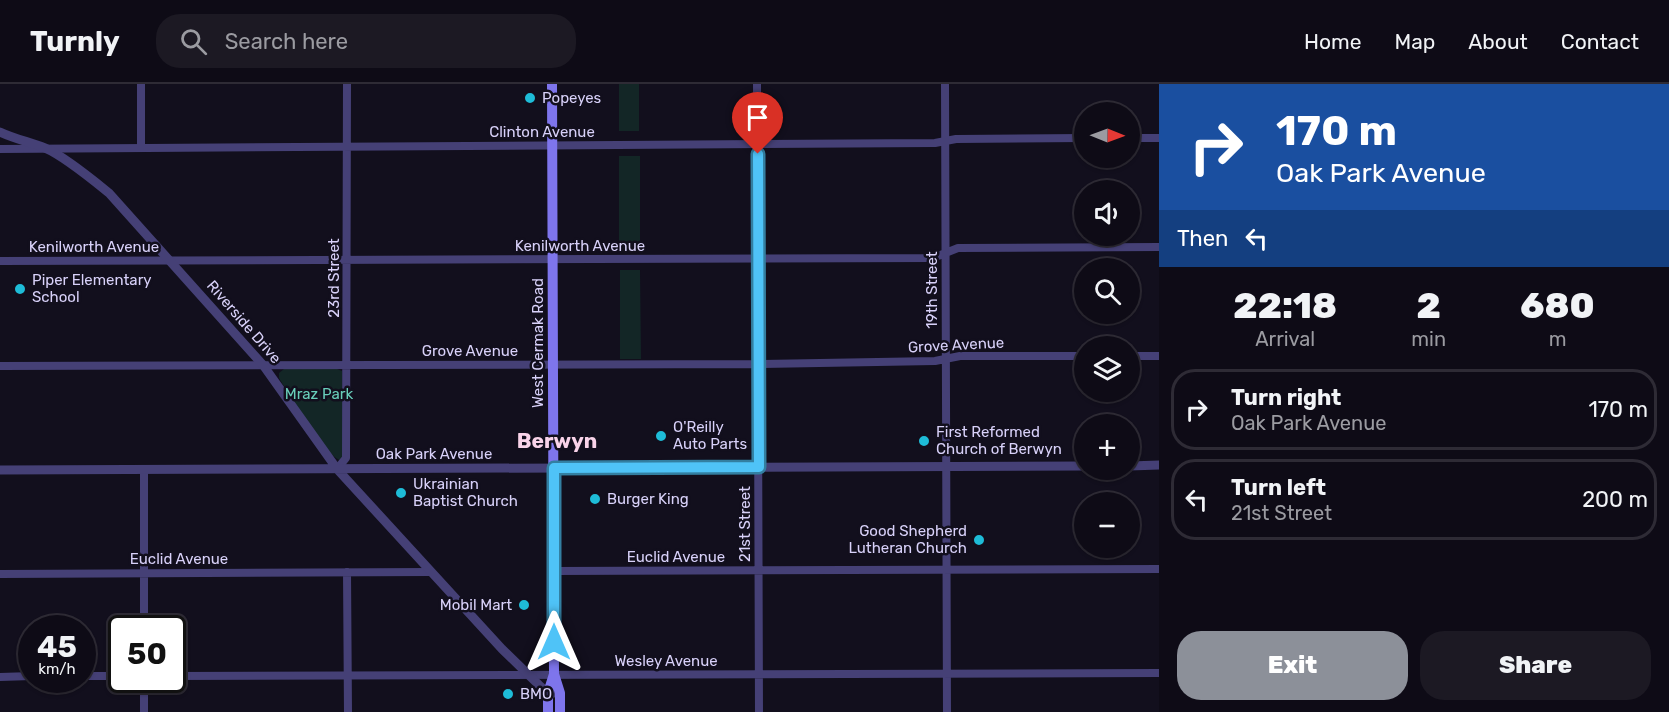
<!DOCTYPE html>
<meta charset="utf-8">
<style>
body{margin:0;font-family:Rubik,sans-serif;background:#1c1923;color:#f1f3f6;height:100vh;display:flex;flex-direction:column;font-size:22px;white-space:nowrap}
*{box-sizing:border-box;margin:0}
p{font-size:20px;color:#9b9ba1}
.icon{flex:none;width:33px;height:33px;fill:none;stroke:currentColor;stroke-width:2;stroke-linecap:round;stroke-linejoin:round}
.map{position:relative;flex:1;overflow:hidden}
.details{display:flex;flex-direction:column;background:#0e0b16;width:510px}
.details>*{flex:none}
.top-card{background:#1a4fa0;color:#fff;overflow:hidden}
.needle{width:39px;rotate:91deg}
.fabs{position:absolute;left:1074px;top:18px;display:grid;gap:12px}
.fabs a{display:grid;place-items:center;width:66px;height:66px;border-radius:50%;background:#0e0b16;box-shadow:0 2px 4px #0004,0 0 0 2px #2e2b35;font-size:30px}
.speed{position:absolute;left:18px;top:531px;display:flex;gap:12px;font-size:30px;font-weight:700;text-align:center}
.speed>*{display:grid;place-content:center;width:78px;height:78px;border-radius:50%;background:#0e0b16;box-shadow:0 2px 4px #0004,0 0 0 2px #2e2b35;line-height:1}
.speed small{font-size:15px;font-weight:400}
.speed .limit{border:3px solid #111;border-radius:9px;background:#fff;color:#111}
.pin{position:absolute;display:grid;place-items:center;width:51px;height:51px;color:#fff;margin:-62px -26px;border-radius:50% 50% 50% 0;rotate:-45deg;box-shadow:0 0 6px #0007}
.pin .icon{rotate:45deg}
.me{position:absolute;width:66px;margin:-33px;rotate:0deg;stroke-linejoin:round;filter:drop-shadow(0 0 4px #0008)}
.turn{display:flex;align-items:center;gap:21px;height:126px;padding:0 18px;font-size:27px}
.turn .icon{width:78px;height:78px;stroke-width:2.5}
.turn b{display:block;font-size:42px;line-height:51px}
.then{display:flex;align-items:center;height:57px;padding:0 18px;background:#0003;gap:12px;font-size:22px}
.eta{display:flex;justify-content:space-evenly;align-items:center;height:102px;text-align:center}
.eta b{font-size:36px;font-weight:800;line-height:42px}
.primary-button{display:flex;gap:12px;margin-top:auto;padding:12px 18px}
.primary-button a{flex:1;height:69px;border-radius:24px;background:#8c9099;color:#fff;font-size:24px;font-weight:800;line-height:69px;text-align:center}
.primary-button a+a{background:#1c1923;color:#f1f3f6}
ul{padding:0;list-style:none}
li{display:flex;align-items:center;gap:18px;height:81px;margin:0 12px 9px;padding:0 6px;border:3px solid #2e2b35;border-radius:24px}
li div{flex:1}
li b{display:block;font-size:22px}
li em{font-style:normal}
header{display:flex;align-items:center;gap:36px;box-sizing:border-box;height:84px;padding:0 30px;background:#0e0b16;border-bottom:2px solid #2e2b35}
header strong{font-size:28px}
nav{display:flex;gap:33px;margin-inline-start:auto;font-size:21px}
.search{width:420px;height:54px;background:#1c1923;display:flex;align-items:center;gap:15px;box-sizing:border-box;padding:0 21px;border-radius:24px;color:#9b9ba1;font-size:22px}
main{display:flex;flex:1;min-height:0}
.map>svg:first-child{display:block}
.green{fill:#132626}
.lines{fill:none;stroke-linecap:round;stroke-linejoin:round}
.minor{stroke:#454076;stroke-width:8}
.tertiary{stroke:#454076;stroke-width:9}
.secondary{stroke:#7e75ec;stroke-width:10}
.route-casing{stroke:#337fa1;stroke-width:15}
.route{stroke:#4fc3f7;stroke-width:10}
.poi-dot{fill:#1ebcd8;stroke:#120f1d;stroke-width:2}
.labels{text-anchor:middle;dominant-baseline:central;stroke-width:5;stroke-linejoin:round;paint-order:stroke}
.poi-label{font-size:15px;fill:#d8d1f9;stroke:#120f1d;text-anchor:start}
.street-label{font-size:15px;fill:#d8d1f9;stroke:#120f1d}
.park-label{font-size:15px;fill:#68ceba;stroke:#120f1d}
.district-label{font-size:21px;font-weight:bold;fill:#f9d3e9;stroke:#120f1d}
</style>
<header>
<strong>Turnly</strong>
<div class="search"><svg class="icon" aria-label="search" viewBox="0 0 24 24"><circle cx="10" cy="10" r="6"/><path d="M15 15l6 6"/></svg>Search here</div>
<nav><a>Home</a><a>Map</a><a>About</a><a>Contact</a></nav>
</header>
<main>
<div class="map">
<svg width="1159" height="628" viewBox="0 0 1159 628">
<rect width="100%" height="100%" fill="#120f1d"/>
<path class="green" d="M619,0H639V47H619Z
M619,72H640V161H619Z
M620,186H640L641,275H620Z
M284,285H337L342,287L343,371L340,376C326,372 289,310 279,294V289Z"/>
<g class="lines">
<path class="minor" d="M141,0V64
M757,0L759,628
M945,0L947,628
M1130,54H1159
M0,65L935,59L956,55L1084,54
M0,177L933,174L958,164L1159,163
M1130,272H1159
M0,282L758,280L935,277L960,272H1084
M337,385L346,374L347,0
M554,487L1159,485
M347,488L348,628
M0,490L430,488
M144,544V386
M82,592H122
M172,592L1159,589
M0,593L32,592
M144,628V596"/>
<path class="tertiary" d="M0,48C15,55 30,58 45,64C64,72 93,96 109,109L263,281L337,385L502,565L539,601L548,609H554
M1130,382L1159,381
M0,386L1084,382"/>
<path class="secondary" d="M554,590L560,609V628
M548,628V609L554,590L552,0"/>
</g>
<g class="lines">
<g class="route-casing">
<path id="route" d="M554,558V384L759,383L758,70"/>
</g>
<use href="#route" class="route"/>
</g>
<g class="poi-dot">
<circle cx="530" cy="14" r="6"/>
<circle cx="20" cy="205" r="6"/>
<circle cx="661" cy="352" r="6"/>
<circle cx="924" cy="357" r="6"/>
<circle cx="401" cy="409" r="6"/>
<circle cx="595" cy="415" r="6"/>
<circle cx="979" cy="456" r="6"/>
<circle cx="524" cy="521" r="6"/>
<circle cx="508" cy="610" r="6"/>
</g>
<g class="labels">
<g class="poi-label">
<text x="542" y="14">Popeyes</text>
<text x="32" y="196">Piper Elementary<tspan x="32" dy="17">School</tspan></text>
<text x="673" y="343">O'Reilly<tspan x="673" dy="17">Auto Parts</tspan></text>
<text x="936" y="348">First Reformed<tspan x="936" dy="17">Church of Berwyn</tspan></text>
<text x="413" y="400">Ukrainian<tspan x="413" dy="17">Baptist Church</tspan></text>
<text x="607" y="415">Burger King</text>
<text x="967" y="447" text-anchor="end">Good Shepherd<tspan x="967" dy="17">Lutheran Church</tspan></text>
<text x="512" y="521" text-anchor="end">Mobil Mart</text>
<text x="520" y="610">BMO</text>
</g>
<g class="street-label">
<text x="542" y="48">Clinton Avenue</text>
<text x="580" y="162">Kenilworth Avenue</text>
<text x="94" y="163">Kenilworth Avenue</text>
<text transform="translate(334 194) rotate(-90)">23rd Street</text>
<text transform="translate(932 206) rotate(-90)">19th Street</text>
<text transform="translate(244 238) rotate(49)">Riverside Drive</text>
<text transform="translate(538 259) rotate(-90)">West Cermak Road</text>
<text transform="translate(956 261) rotate(-3)">Grove Avenue</text>
<text x="470" y="267">Grove Avenue</text>
<text x="434" y="370">Oak Park Avenue</text>
<text transform="translate(745 440) rotate(-90)">21st Street</text>
<text x="676" y="473">Euclid Avenue</text>
<text x="179" y="475">Euclid Avenue</text>
<text x="666" y="577">Wesley Avenue</text>
</g>
<g class="park-label">
<text x="319" y="310">Mraz Park</text>
</g>
<g class="district-label">
<text x="557" y="356">Berwyn</text>
</g>
</g>
</svg>
<div class="fabs">
<a><svg class="needle" viewBox="-14 -14 28 28"><path d="M0-13l5 13h-10z" fill="#e53935"/><path d="M0 13l5-13h-10z" fill="#9b9ba1"/></svg></a>
<a><svg class="icon" aria-label="sound" viewBox="0 0 24 24"><path d="M4 9h4l5-4v14l-5-4H4zM17 9q2 3 0 6"/></svg></a>
<a><svg class="icon" aria-label="search" viewBox="0 0 24 24"><circle cx="10" cy="10" r="6"/><path d="M15 15l6 6"/></svg></a>
<a><svg class="icon" aria-label="layers" viewBox="0 0 24 24"><path d="M12 4l9 5-9 5-9-5zM3 14l9 5 9-5"/></svg></a>
<a>+</a>
<a>−</a>
</div>
<div class="speed"><div>45<small>km/h</small></div><div class="limit">50</div></div>
<div class="pin" style="left:758px;top:70px;background:#d93025"><svg class="icon" aria-label="arrive" viewBox="0 0 24 24"><path d="M6 21V4h12l-3 4 3 4H6"/></svg></div>
<svg class="me" style="left:554px;top:558px" viewBox="-20 -20 40 40"><path d="M0-17L14 15 0 8-14 15z" fill="#4fc3f7" stroke="#fff" stroke-width="4"/></svg>
</div>
<section class="details">
<div class="top-card">
<div class="turn"><svg class="icon" aria-label="right" viewBox="0 0 24 24"><path d="M7 20v-9h11M14 6l5 5-5 5"/></svg><div><b>170 m</b>Oak Park Avenue</div></div>
<div class="then">Then<svg class="icon" aria-label="left" viewBox="0 0 24 24"><path d="M17 20v-9H6M10 6l-5 5 5 5"/></svg></div>
</div>
<div class="eta">
<div><b>22:18</b><p>Arrival</p></div>
<div><b>2</b><p>min</p></div>
<div><b>680</b><p>m</p></div>
</div>
<ul>
<li><svg class="icon" aria-label="right" viewBox="0 0 24 24"><path d="M7 20v-9h11M14 6l5 5-5 5"/></svg><div><b>Turn right</b><p>Oak Park Avenue</p></div><em>170 m</em></li>
<li><svg class="icon" aria-label="left" viewBox="0 0 24 24"><path d="M17 20v-9H6M10 6l-5 5 5 5"/></svg><div><b>Turn left</b><p>21st Street</p></div><em>200 m</em></li>
</ul>
<div class="primary-button"><a>Exit</a><a>Share</a></div>
</section>
</main>
